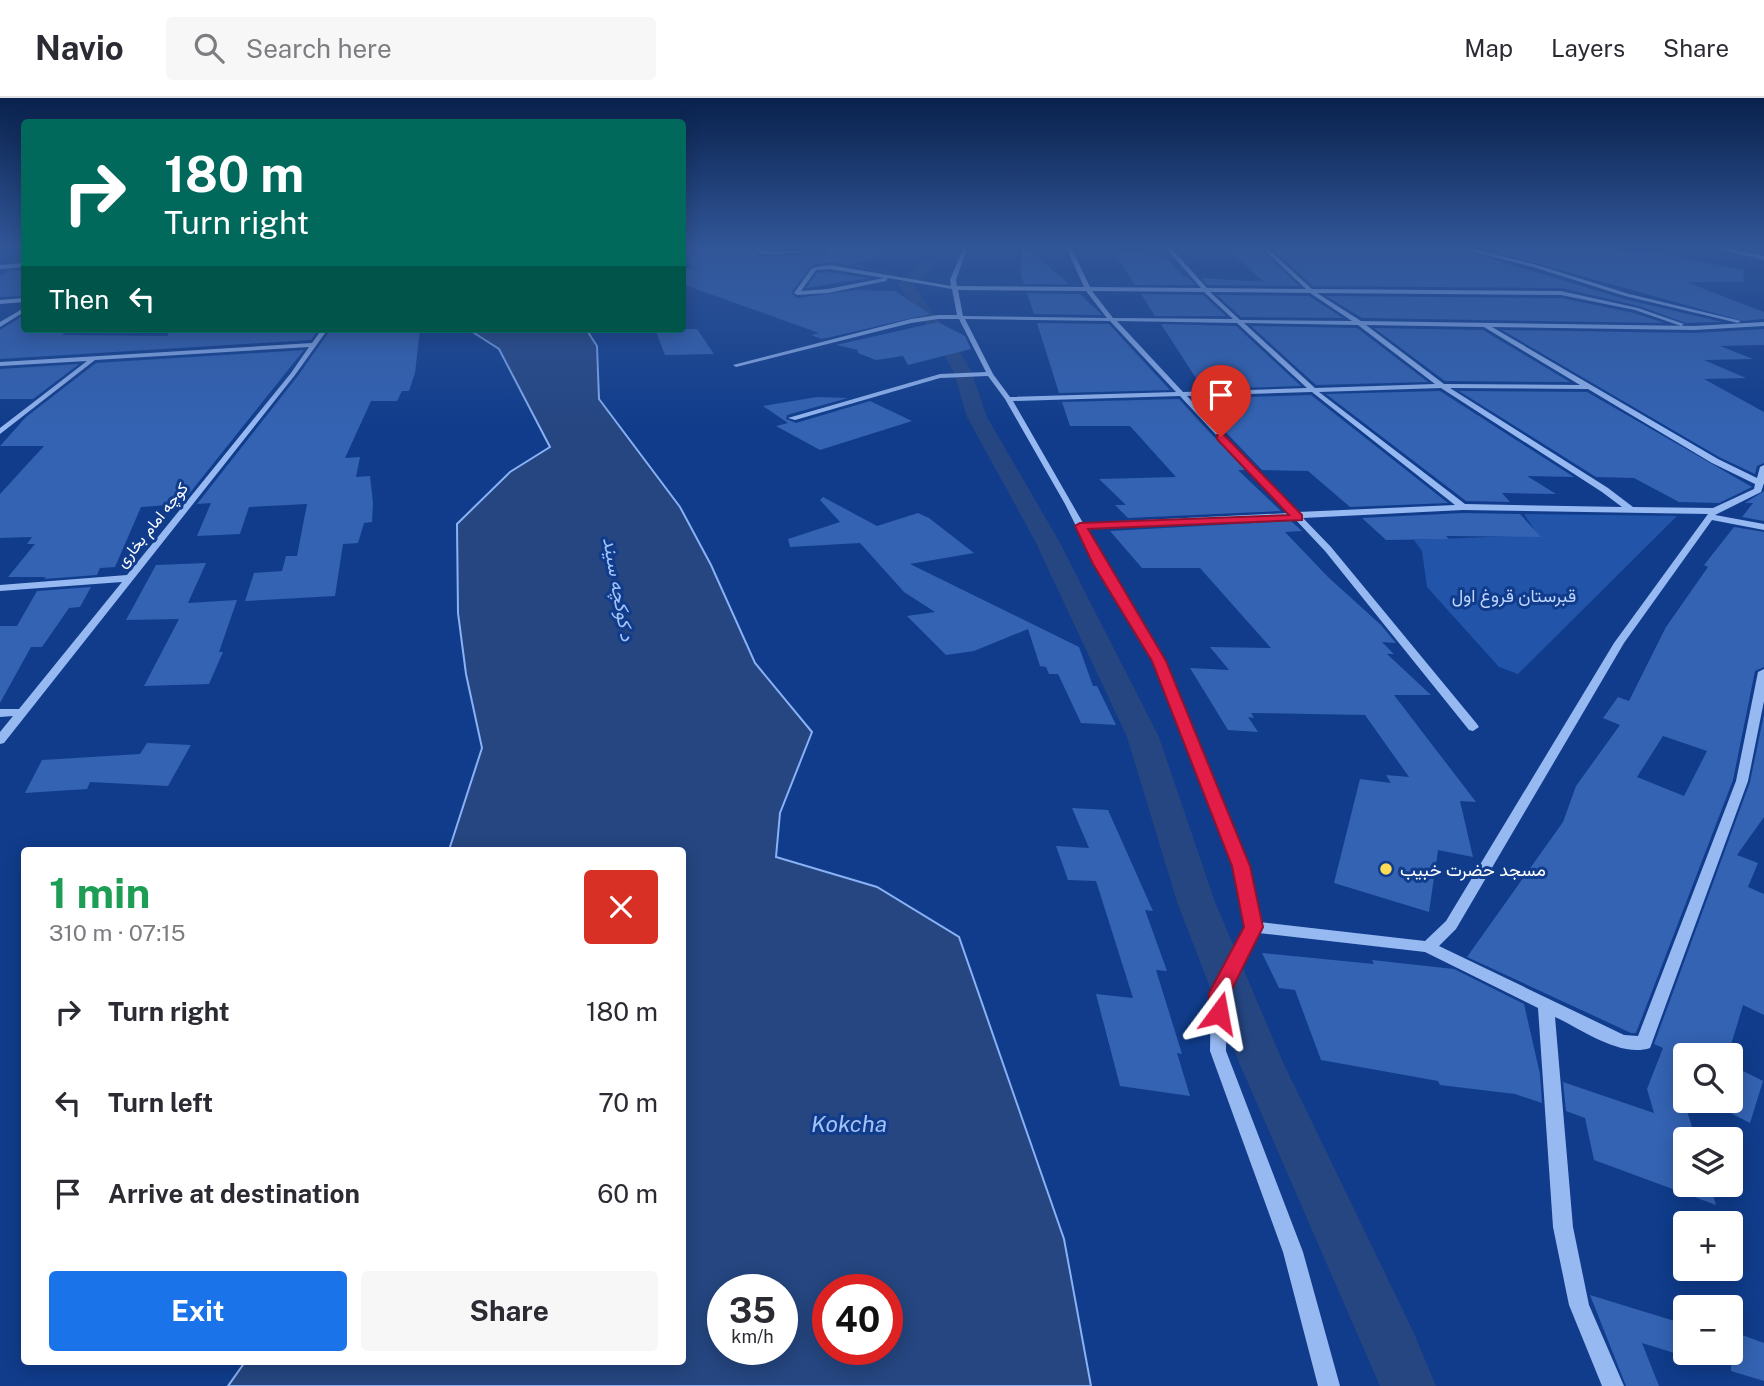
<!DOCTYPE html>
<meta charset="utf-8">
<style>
body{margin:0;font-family:"Public Sans",Vazirmatn,sans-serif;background:#f7f7f7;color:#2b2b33;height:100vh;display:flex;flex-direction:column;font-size:26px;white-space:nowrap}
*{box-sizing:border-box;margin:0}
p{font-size:23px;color:#7c7c81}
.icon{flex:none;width:38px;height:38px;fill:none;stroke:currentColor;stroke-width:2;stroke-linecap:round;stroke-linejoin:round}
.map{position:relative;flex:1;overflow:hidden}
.side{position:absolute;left:21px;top:749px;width:665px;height:518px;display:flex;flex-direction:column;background:#fff;border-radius:7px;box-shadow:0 4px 18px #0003}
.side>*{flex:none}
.hud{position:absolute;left:21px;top:21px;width:665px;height:214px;border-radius:7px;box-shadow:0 4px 18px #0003;background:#00695c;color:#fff;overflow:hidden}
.controls{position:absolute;left:1673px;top:945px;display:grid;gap:14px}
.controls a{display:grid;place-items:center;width:70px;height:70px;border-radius:7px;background:#fff;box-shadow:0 4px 18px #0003;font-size:35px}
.speed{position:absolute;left:707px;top:1176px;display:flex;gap:14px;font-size:35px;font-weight:700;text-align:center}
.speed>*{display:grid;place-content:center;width:91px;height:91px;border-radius:50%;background:#fff;box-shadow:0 4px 18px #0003;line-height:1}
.speed small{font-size:18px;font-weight:400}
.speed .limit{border:10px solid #d22;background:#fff;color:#111}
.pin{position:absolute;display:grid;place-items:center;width:60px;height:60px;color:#fff;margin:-72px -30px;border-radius:50% 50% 50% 0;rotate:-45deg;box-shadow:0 0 7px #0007}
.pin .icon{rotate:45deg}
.me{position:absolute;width:77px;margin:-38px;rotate:13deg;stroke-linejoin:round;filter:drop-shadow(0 0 5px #0008)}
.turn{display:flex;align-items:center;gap:24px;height:147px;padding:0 28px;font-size:32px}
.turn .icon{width:91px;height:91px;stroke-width:2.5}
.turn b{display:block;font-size:49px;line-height:60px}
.then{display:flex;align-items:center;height:66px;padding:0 28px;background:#0003;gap:14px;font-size:26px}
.round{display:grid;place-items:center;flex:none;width:74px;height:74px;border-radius:7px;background:#f7f7f7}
.summary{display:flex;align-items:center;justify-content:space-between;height:119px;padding:0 28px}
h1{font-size:42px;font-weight:700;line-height:52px;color:#1e9e55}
.action{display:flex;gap:14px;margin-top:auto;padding:14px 28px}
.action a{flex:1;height:80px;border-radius:7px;background:#1a73e8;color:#fff;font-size:28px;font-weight:700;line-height:80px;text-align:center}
.action a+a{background:#f7f7f7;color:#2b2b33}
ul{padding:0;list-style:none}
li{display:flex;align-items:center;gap:21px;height:91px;padding:0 28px}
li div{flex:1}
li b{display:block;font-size:26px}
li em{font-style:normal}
header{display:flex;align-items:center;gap:42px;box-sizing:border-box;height:98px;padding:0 35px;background:#fff;border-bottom:2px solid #e1e1e2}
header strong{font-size:33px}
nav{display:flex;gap:38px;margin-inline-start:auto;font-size:24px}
.search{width:490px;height:63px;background:#f7f7f7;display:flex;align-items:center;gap:18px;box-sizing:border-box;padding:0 24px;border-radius:7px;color:#7c7c81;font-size:26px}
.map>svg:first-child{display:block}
.green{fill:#25a}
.water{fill:#254681;stroke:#88b2f5;stroke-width:2;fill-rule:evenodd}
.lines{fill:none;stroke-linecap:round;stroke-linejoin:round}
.canal{fill:#254681;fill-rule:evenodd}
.building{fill:#3463b3;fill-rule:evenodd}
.minor{fill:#97b9f2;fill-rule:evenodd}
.route{fill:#e11d48;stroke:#92132f;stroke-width:2}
.poi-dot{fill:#ffdb57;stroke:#103c8b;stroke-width:2.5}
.labels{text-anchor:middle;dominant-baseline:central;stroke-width:6;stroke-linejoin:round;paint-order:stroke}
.far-street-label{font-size:16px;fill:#fff;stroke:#103c8b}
.park-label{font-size:18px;fill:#bdd5fd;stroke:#103c8b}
.poi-label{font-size:18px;fill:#fff;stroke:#103c8b;text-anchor:start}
.water-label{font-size:19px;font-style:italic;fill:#a2c3f9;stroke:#103c8b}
.near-water-label{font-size:23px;font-style:italic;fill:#a2c3f9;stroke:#103c8b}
</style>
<header>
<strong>Navio</strong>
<div class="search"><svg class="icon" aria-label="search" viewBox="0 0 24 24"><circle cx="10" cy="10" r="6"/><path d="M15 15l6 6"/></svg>Search here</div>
<nav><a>Map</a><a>Layers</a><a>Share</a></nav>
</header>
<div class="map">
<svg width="1764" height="1288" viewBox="0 0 1764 1288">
<rect width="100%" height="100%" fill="#103c8b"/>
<path class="green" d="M1524,416L1677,418L1518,576L1499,569L1427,489L1422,453L1414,442L1538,437Z"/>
<path class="water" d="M468,231H586L597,248L599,301L680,409L711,467L755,565L812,634L780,715L776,759L877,789L959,839L1064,1141L1091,1288H228L245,1264H682V752H449L482,650L466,576L458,515L457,426L510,374L550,349L499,251ZM723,1192H782V1251H723ZM828,1192H887V1251H828Z"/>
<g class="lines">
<path class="canal" d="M931,149H944L929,173L913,187L954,244L972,275L987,319L1059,443L1159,639L1215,804L1282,962L1413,1233L1436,1288H1380L1238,962L1177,804L1127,639L1035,443L967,319L954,275L938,244L898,186L919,167Z"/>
</g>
<path class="building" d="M683,149H751L760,159L825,157L828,154L825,151L762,149H880L881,158L851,166L888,174L830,164L812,167L791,195L797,200L855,192L895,193L930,216L822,241L811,237L819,235L682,186V171H692Z
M1022,149H1026L1069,186H1024L1021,177Z
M1226,149H1259L1299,188L1208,187L1201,180L1264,184Z
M1270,149H1453L1624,201L1722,224L1686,225L1639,208L1561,190L1313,188Z
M1477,149H1607L1642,156V152L1744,172L1743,184H1686L1764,214V221L1743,223Z
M1115,156H1145L1167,160L1183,178L1188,179L1195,187H1135Z
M24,172V198L0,199V178L8,173Z
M830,174L869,180L806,190L817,175Z
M1027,195L1080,196L1102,217L1034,216Z
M1141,196L1203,197L1226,218H1155Z
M1217,197L1309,198L1343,220L1241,219Z
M1326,198L1561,200L1634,215L1664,225L1362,220Z
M24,217V231H70L62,237L167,238L172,231H319L311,242L0,261V232Z
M938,224L965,238L971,251L908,267L903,258L876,262L858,255V252L836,247Z
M1037,225L1109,226L1170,292L1059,295Z
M1161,226L1236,228L1301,288L1203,291Z
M1251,228L1357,230L1428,284L1316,287Z
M1374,230L1483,232L1570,284L1445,283Z
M331,231H420L415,275L409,293H402L397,303H371L345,360L360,359L356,379L370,378L373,405L372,424L364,425L358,445L343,446L335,498L245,503L254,475L282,473L286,458H297L307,406L249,409L240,436L197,438L211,405L197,406L297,279Z
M655,231H697L714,256L665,257Z
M1764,231V247L1720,248L1753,261L1704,262L1746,280L1704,281L1764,314V365L1757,368L1755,376L1719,359L1502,232L1694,235Z
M304,252L181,406L141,409L115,469L100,470L97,477L44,481L46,479H8L35,446H27L32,439L0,440V396L44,348H0L26,319L96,265Z
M79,266L33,301H0V271Z
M1440,293L1574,379L1527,378L1556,396L1502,395L1510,404L1466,403L1326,296Z
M1459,293L1587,294L1752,389L1719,405L1679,404L1634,380L1596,379Z
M1311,297L1448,405L1350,409L1308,373L1262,372L1193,300H1202L1216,312L1209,300Z
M817,299L848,300L787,317L786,321L796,325L870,303L912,323L820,352L776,328L788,325L763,308Z
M1179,301L1245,372H1238L1281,413L1128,420L1115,407H1126L1099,381L1176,379L1130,328H1070L1062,304Z
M1764,393V423L1742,419L1753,405H1745Z
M823,399L877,428L918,415L929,420L974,455L910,466L1079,549L1093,588H1097L1116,627L1081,625L1058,576H1049L1046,569L1040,568L1028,531L974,553L946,557L907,518L935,514L904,494L860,445L790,449L788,441L840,424L820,402Z
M1463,415L1520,416L1541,439L1446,438L1449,441L1386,442L1362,420Z
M1291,423L1302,433L1285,434L1328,479L1381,527L1396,545L1382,544L1394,556H1387L1431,597H1394L1476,704L1460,703L1473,759L1438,752L1429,814L1334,785L1360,681L1391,685L1386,677L1409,679L1365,617L1251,615L1254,620L1248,619L1258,634L1228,632L1190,570L1229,572L1210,549L1271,550L1200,470H1142L1110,433Z
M1734,429L1764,434V569L1755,573L1733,682L1636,935H1631L1467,859L1563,724L1576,688L1620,627L1603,620L1618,599L1629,603L1666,529L1708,469L1704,467ZM1663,638L1707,653L1684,698L1637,679Z
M206,465L188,505L237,502L219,554H223L209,586L144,588L179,521L126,522L156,467Z
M91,489L80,509L69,510L42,549H31L0,605V528H17L37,493Z
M1764,616V719L1737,757L1758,765L1748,789L1764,796V917L1743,907L1728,957H1685V991L1679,988L1696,1041H1685V1087H1710L1716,1107L1594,1062L1585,1020L1566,1013L1563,984L1654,1015L1647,991L1663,950L1654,946L1750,684Z
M147,645L191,647L168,688L90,684L87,691L25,695L42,662L140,656Z
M1072,710L1108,712L1153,813L1145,812L1167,873L1156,872L1182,956L1177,955L1190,998L1120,988L1096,896L1133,900L1096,783L1068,782L1056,748L1089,750Z
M1262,855L1374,866L1372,862L1454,871L1524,906L1540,976L1542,1005L1515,996L1440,987L1438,983L1321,962L1295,892L1279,890Z
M1731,967L1763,983L1750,1025L1707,1003H1731Z
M1590,1197L1681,1225L1685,1234V1255H1694L1697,1262L1642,1245L1659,1288H1626Z
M1731,1233L1764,1245V1283L1731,1273Z"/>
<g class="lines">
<path class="minor" d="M753,149H758L761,153L825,154L760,156Z
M961,149H966V153L956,182L957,188L1084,189L1066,149H1071L1090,189L1201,190L1165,149H1170L1207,190L1306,191L1261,149H1266L1312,191L1561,193L1638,210L1684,226L1681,228L1635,212L1561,197L1317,195L1361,223L1694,228L1764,224V228L1694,232L1492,229L1718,361L1757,380L1760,369L1764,367V385L1761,394L1715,417L1764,426V432L1712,422L1624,545L1456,831L1439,848L1624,937L1638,938L1736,683L1758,574L1764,571V603L1748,683L1650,950C1621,960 1581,931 1555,919L1573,1129L1589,1207L1624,1288H1602L1569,1207L1553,1129L1538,910L1425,854L1258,835L1227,895L1226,953L1303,1154L1340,1288H1318L1283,1154L1210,953L1211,895L1247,829L1234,768L1153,563L1095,466L1065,406L1005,301L988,278L940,280L795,322L788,320L940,276L986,274L959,221H938L911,225L736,269L733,267L911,221L938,217H957L952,191L888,180L886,183L828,195L797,197L794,195L812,170L830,167L951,188L950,182L962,153ZM830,171L884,180L828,191L801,193L816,172ZM958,192L1086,193L1107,220L963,218ZM1092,193L1204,194L1233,221L1113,220ZM1210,194L1310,195L1352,223L1240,222ZM965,221L1110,223L1176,294L1010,299L993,276ZM1117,223L1237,225L1307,290L1183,294ZM1244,225L1358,227L1435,286L1315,290ZM1366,227L1484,229L1580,287L1444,286ZM1441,290L1602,394L1622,409L1465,406L1319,294ZM1450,290L1588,291L1712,365L1755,386L1754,391L1713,410L1633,409L1608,390ZM1311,294H1312L1455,407L1298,414L1187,298ZM1180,298L1289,415L1083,425L1013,303ZM1463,412L1708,416L1614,545L1446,823L1425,843L1260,824L1248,768L1165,563L1105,466L1086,430L1294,420L1325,453L1469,632L1473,633L1479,629L1477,626L1331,449L1303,420Z
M1455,149H1465L1537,167L1629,196L1741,223L1738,225L1625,198L1533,169Z
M1710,149H1721L1764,158V162Z
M24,165V169L0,171V167Z
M24,200V204L0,206V202Z
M24,210V214L0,229V224Z
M322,231H328L295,277L4,645L0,646V634L13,618L0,619V611H19L122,484L0,493V487L127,477L291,275L309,249L95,262L0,336V330L87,263L0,268V264L312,245Z"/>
</g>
<linearGradient id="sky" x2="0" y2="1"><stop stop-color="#09214c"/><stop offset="0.45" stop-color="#315698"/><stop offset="1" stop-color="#315698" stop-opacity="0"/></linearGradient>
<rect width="1764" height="330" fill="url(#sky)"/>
<path class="route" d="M1217,337H1224L1302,417V422L1088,431L1166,563L1250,768L1263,829L1230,895V915L1227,921L1219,923L1212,921L1208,915L1209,895L1244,829L1232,768L1152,563L1093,466L1075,428L1080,425L1289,417L1217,341Z"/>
<circle class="poi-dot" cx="1386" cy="771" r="7"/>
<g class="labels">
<g class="far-street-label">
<text transform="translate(152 427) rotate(-51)">کوچه امام بخاری</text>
</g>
<g class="park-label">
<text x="1514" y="497">قبرستان قروغ اول</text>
</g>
<g class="poi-label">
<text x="1400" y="771">مسجد حضرت خبیب</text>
</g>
<g class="water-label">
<text transform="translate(619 491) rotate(80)">د کوکچه سیند</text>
</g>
<g class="near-water-label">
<text x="849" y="1025">Kokcha</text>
</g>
</g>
</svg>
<div class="controls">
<a><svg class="icon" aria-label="search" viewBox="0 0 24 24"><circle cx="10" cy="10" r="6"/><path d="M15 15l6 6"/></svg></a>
<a><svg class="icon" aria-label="layers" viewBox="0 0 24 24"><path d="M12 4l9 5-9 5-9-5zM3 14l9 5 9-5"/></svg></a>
<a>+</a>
<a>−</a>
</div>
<div class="speed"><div>35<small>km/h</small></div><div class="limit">40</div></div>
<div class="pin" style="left:1221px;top:339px;background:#d93025"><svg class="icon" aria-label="arrive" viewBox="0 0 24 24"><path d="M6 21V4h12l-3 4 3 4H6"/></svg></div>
<svg class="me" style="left:1219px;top:915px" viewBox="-20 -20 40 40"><path d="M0-17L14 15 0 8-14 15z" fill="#e11d48" stroke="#fff" stroke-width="4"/></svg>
<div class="hud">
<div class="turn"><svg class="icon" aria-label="right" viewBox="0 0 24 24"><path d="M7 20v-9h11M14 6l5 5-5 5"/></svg><div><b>180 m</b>Turn right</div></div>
<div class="then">Then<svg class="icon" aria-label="left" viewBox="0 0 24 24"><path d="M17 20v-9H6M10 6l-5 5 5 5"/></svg></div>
</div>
<section class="side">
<div class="summary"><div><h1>1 min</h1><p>310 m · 07:15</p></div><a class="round" style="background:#d93025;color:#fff"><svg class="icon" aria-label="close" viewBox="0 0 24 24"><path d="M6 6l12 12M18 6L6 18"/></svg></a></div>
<ul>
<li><svg class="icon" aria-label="right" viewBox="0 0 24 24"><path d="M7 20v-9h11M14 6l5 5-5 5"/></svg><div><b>Turn right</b></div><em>180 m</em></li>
<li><svg class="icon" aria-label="left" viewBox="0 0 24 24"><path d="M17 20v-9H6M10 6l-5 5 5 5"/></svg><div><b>Turn left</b></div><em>70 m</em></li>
<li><svg class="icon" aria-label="arrive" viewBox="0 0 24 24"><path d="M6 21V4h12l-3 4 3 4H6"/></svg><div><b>Arrive at destination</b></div><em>60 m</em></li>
</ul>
<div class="action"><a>Exit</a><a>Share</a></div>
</section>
</div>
